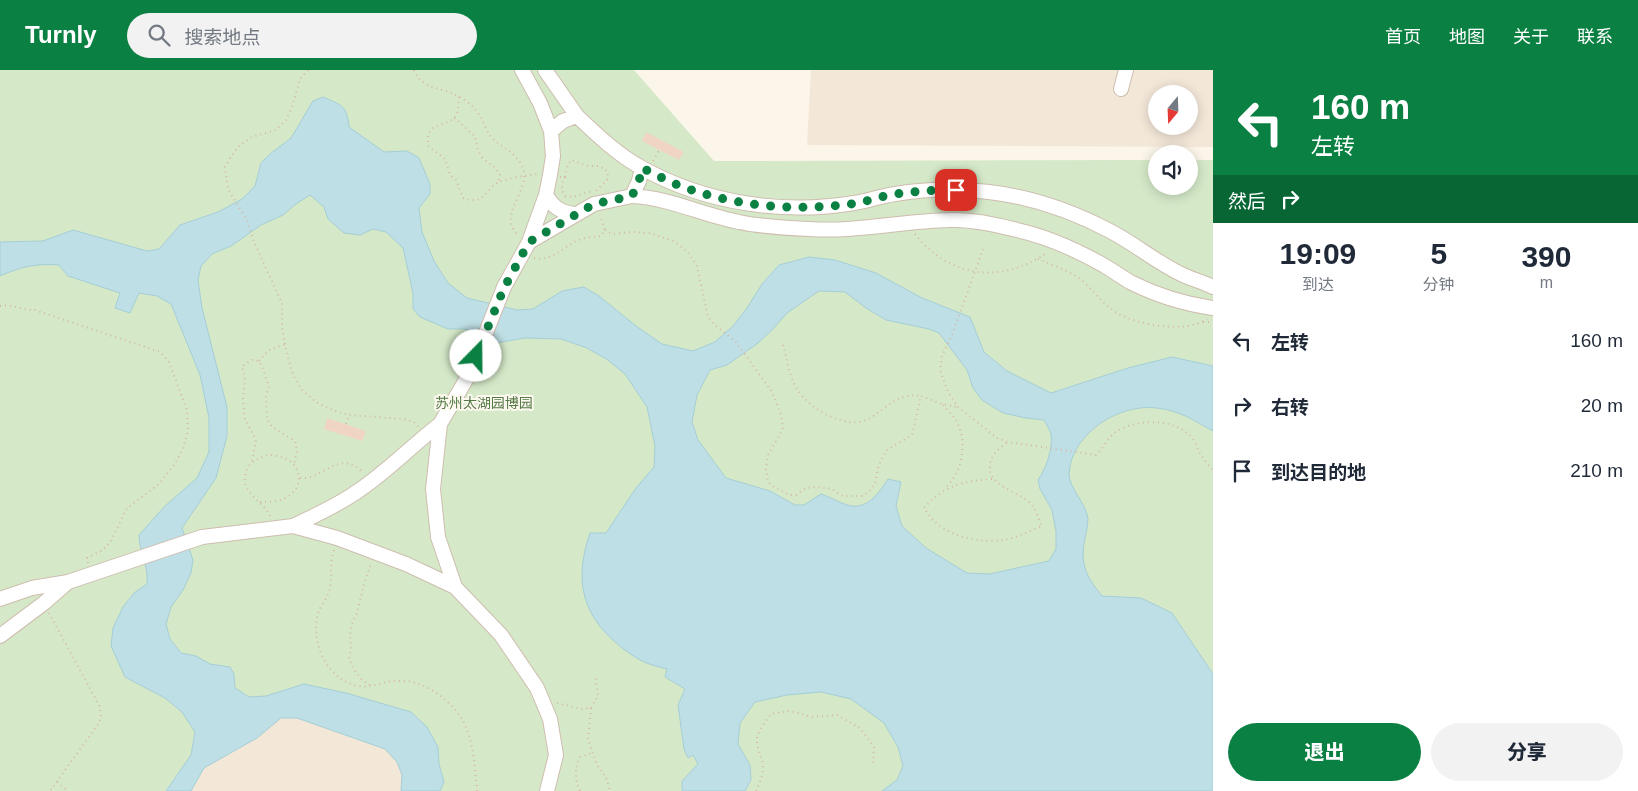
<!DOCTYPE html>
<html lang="zh">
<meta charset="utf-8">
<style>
body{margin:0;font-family:Helvetica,"Noto Sans SC",sans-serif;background:#f2f2f3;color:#1f2937;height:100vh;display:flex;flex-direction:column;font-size:19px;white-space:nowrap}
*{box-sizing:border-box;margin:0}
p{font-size:16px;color:#747a83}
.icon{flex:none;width:28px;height:28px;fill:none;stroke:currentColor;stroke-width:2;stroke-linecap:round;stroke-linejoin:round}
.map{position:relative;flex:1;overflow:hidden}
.drawer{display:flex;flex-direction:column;background:#fff;width:425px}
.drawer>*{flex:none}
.banner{background:#0b8043;color:#fff;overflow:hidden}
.needle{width:32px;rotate:199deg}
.buttons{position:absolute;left:1148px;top:15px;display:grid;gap:10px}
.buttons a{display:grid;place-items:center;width:50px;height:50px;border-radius:50%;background:#fff;box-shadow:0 2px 12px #0003;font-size:25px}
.pin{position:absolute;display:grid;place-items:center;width:42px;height:42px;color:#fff;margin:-21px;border-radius:10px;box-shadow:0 2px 8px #0006}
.me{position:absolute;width:55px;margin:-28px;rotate:22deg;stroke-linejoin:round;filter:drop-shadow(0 0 4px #0008)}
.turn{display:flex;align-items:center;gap:18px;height:105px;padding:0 15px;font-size:22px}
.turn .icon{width:65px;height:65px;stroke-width:2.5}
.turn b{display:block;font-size:35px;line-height:42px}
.then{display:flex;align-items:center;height:48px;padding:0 15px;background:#0003;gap:10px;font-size:19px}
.eta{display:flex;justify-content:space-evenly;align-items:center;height:85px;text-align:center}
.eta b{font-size:30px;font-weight:800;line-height:35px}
.cta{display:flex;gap:10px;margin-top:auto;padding:10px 15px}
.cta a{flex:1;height:58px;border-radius:30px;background:#0b8043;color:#fff;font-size:20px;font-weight:800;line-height:58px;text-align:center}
.cta a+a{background:#f2f2f3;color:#1f2937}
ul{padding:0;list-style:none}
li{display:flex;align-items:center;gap:15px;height:65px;padding:0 15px}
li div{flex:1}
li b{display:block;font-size:19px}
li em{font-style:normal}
header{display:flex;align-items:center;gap:30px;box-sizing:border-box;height:70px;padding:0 25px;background:#0b8043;color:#fff}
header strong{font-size:24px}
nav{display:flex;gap:28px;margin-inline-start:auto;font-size:18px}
.search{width:350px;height:45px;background:#f2f2f3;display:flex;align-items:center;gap:12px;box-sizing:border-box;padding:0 18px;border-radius:28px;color:#747a83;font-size:19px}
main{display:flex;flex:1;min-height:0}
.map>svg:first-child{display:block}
.residential{fill:#f3e7d8;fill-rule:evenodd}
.green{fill:#d5e9c8}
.water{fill:#bedfe5;stroke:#a5ced6;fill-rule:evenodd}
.building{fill:#f0d5c2}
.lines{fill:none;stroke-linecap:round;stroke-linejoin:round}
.minor-casing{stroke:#cebdaf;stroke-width:16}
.path{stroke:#d5b8a5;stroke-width:2;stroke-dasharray:1 4;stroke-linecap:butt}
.minor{stroke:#fff;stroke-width:14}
.route{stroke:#0b8043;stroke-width:9;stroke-dasharray:0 16.2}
.labels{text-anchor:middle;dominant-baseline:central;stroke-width:4;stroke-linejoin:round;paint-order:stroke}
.park-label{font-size:14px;fill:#547a46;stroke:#fef9f0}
</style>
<header>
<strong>Turnly</strong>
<div class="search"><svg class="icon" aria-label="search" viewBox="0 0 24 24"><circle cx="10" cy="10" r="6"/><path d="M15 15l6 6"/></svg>搜索地点</div>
<nav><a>首页</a><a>地图</a><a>关于</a><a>联系</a></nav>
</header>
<main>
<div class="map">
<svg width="1213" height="721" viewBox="0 0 1213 721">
<rect width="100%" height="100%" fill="#fcf5e9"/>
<path class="residential" d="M811,0H1213V77L807,75ZM1156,24H1189V56H1156Z
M276,641L404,680L412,721H186L211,682Z"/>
<path class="green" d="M0,0H634L714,91L1156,90V116H1189V90H1213V721H421L409,659L303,624L207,679L182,721H0Z"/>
<path class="water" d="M323,27C341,35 347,35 349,57L384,82L407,81L419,88L430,114V124L419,138L422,162L434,191L448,213L467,228L517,240L533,239L562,221L584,217L599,226L636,256L662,274L693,281L715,272L733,256L747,238L762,214L779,195L809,187L835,190L876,203L922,228L970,247L984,282L1007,301L1051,323L1128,298L1172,287L1213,296V361C1193,350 1181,341 1157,338C1120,333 1071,363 1069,404C1069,418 1086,433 1088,449C1088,460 1083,472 1083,483C1083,502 1091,512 1102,526L1141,528L1172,543L1213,604V721H882L897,710L903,696L898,677L884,653L851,629L821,622L787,625L755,632L740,653L738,674L750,695L751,710L745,721H682V711L698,694L693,685L688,688L684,679L678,635L685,619L665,607L667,599C659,597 651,595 644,592C634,587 624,580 615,572C580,541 575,507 590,463H606L636,418L654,397L655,376L647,337L625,304L608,290L587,278L561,269L525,268L496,273L465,259H448L420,247L413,239V223L403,178L386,162L373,159L360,165L344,163L328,149L324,137L310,125L296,134L283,145L261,155L231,176L212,184L201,196L198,210L202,238L227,337V366L216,408L182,458L193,490L191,503L183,520L171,537L166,554L170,569L181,583L196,586L210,594L230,597L234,604L235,618L249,627L266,626L304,614L346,623L411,642L427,657L438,677L439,694L444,712L440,721H401L402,705L397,692L385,679L297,648H281L257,668L204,698L191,721H166L191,685L195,662L182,642L165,628L125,607L111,576L113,558L123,537L134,523L147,514C149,496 139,482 139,465L165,436L197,408L209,382V348L200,305L171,234L157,226L139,223L130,243L115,238L120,223L68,206L59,195C37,193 20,197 0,206V172L43,171L73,160L147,181L159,179L180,155L218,142L242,129L255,116L261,93L270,84L291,68L313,31ZM819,221L845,222L866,238L886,250L929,259L939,263L967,300L973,318L982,330L1003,343L1026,348L1044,350C1046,354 1050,360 1051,364C1053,380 1046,398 1038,410L1040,419L1052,440L1056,461V479L1049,491L989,504L967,503L926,478L902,456L896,436L901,412L888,409C879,423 867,441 847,435C838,432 830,427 821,424L804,435H795L770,421L726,408L698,370L692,352L697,325L710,300L727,295L758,273L772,260L787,243Z"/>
<path class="building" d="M646,62L684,82L679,90L642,71Z
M327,348L366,361L362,371L324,359Z"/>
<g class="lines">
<g class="minor-casing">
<path id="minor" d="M522,0L540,33L551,61L553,86L550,105L546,125L529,172L504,217L470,303L440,354L433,419L438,467L455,517L501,565L537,618L550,649L556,685L547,721
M545,0L577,46
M1121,19L1126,0
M551,61L563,51L577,46C597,65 618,85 642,98C705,133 783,145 854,133C868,131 881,126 895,124C925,119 958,118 989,122C1032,127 1072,141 1110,161C1135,174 1156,192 1181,204C1191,209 1203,212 1213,217
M546,125C553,137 560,142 574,144
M632,126C670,128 702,145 739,152C762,157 787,158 810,159C857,162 903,151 950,150C972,149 996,155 1017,160C1048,167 1077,180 1105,196C1113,201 1122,207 1130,212C1156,225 1184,234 1213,238
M529,172L594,134L632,126L639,111L642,98
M293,456C314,446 336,436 355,423C386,403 411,376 440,354
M0,529L32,518L68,512L202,467L293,456L337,468L406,494L455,517
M0,566L44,533L68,512"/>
</g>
<path class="path" d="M308,0L300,9L293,34L286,50L276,60L252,67L240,75L233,84L225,97L228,119L247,150L254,172L282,233V258L287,284L293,305L302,320L316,332L332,340L349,345L403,349L414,352L419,358
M414,0C422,20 441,17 458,26C467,31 475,37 480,46C485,54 486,62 493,69C503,78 513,81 521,94C533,113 508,134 511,153C512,158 515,162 518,166
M459,27C458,33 459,42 455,47C445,59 425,50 428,76L445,89L450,105L456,110L463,128C486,136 484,119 499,112C509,108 528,105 538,104
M454,48C462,53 467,61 475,66C476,73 477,81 482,87C489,95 494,94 500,105L498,112
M653,91L659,80
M560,107H565C561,114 561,120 565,126C575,129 582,122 591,122
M565,107L568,94L572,90C577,92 583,95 588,96C597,96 601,95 608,102L607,110L596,121
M605,160L612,164L632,162L650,163L673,171L688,182L697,196L708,247L715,255L736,272L759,304L772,322L781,345L783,359L768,385L766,399L768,412L774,417L789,425H796L806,418L818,417L832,419L843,426H863L871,420L876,411L877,401L881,390L887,380L912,365L921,326L942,334L958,337
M915,164C950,209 1003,214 1048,182
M983,179L954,260L942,286L940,300L948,322L958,337L997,368L1008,372L1096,385C1104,378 1107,368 1116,362C1136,348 1176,348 1192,368C1195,371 1197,377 1199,382C1203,388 1208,395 1213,400
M534,188C554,192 564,175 581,169C588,167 595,167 601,166L605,160L600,145
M1038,189C1052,195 1068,200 1080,209C1093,219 1102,234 1117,243C1138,255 1185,264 1207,249
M0,236C12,234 23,240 35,240L160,282L169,292L187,340L188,360L183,379L174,395L159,414L127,438L111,471L103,480L87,488L88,493
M1203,252H1213
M783,275C787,289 789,306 797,319C809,339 848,362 870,348C887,338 898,322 921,326
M259,291L269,280L285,274
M943,335C948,341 955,347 958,354C967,374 962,403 946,417
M346,354L349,345
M252,391L256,370L245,349L243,329L245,311L242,296L252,290L259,291L263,299L269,317L266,325L267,349L272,357L295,371L297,381L294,395
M300,408C323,411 339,377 363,403
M992,409C961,412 946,414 924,438C927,442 930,447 934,451C952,469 988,475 1012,468C1022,465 1032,460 1042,456C1039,450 1036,441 1032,435C1020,421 987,417 990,395C991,384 1000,378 1008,372
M260,432C273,432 287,431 295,420C304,407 296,390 281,387C278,386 273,385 270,385C266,385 260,388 256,390C248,393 244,405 245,413C248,426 265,434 270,446
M334,480C329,495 333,503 330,517C329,528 318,537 317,548C312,576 328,610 358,616C370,618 380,613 391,611C396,611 402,611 406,611C417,612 429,618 438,624C474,650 473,680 477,721
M49,543L100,637L101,647L99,653L50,721
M370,615L362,610L353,598L349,588L351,579L350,565L352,554L357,543L364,514L371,494
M557,633L582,639L591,638L598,625L595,605
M591,638L588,669L597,695L606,707L610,721
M57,712L68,721
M580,721C575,708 574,700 580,687L592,683
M756,721C761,710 766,699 761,687C759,681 756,674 757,668C759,659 766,651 771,644L790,641L812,647L837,645L860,658L874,677L873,694"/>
<use href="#minor" class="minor"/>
</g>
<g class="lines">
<path class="route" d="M476,286L504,218L529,172L594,134L632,126L639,111L642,98C655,104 669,112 683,117C739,137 793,141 851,134C866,132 881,126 896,124C916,121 936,120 956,120"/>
</g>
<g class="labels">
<g class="park-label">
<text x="484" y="333">苏州太湖园博园</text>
</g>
</g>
</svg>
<div class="buttons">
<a><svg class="needle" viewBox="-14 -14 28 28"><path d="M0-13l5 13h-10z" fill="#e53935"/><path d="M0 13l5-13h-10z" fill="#747a83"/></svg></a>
<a><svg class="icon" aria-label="sound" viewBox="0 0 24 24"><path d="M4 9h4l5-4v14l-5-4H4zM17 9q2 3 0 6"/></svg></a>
</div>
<div class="pin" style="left:956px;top:120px;background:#d93025"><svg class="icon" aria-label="arrive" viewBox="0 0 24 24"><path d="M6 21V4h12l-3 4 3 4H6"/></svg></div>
<svg class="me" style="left:476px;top:286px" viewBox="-20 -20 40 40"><circle r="19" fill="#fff"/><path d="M0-13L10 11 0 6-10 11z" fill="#0b8043"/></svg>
</div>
<section class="drawer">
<div class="banner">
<div class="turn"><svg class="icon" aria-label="left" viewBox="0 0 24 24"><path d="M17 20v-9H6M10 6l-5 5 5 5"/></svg><div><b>160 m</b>左转</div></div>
<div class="then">然后<svg class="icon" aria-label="right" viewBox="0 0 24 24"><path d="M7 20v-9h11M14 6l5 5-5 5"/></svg></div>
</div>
<div class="eta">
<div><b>19:09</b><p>到达</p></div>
<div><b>5</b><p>分钟</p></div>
<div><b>390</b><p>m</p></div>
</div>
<ul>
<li><svg class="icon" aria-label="left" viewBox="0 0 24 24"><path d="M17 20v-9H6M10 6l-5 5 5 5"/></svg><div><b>左转</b></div><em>160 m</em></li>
<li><svg class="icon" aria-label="right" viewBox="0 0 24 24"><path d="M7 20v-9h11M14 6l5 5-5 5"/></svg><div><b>右转</b></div><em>20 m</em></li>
<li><svg class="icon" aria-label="arrive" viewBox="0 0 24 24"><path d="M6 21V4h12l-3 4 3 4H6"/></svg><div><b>到达目的地</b></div><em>210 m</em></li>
</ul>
<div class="cta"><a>退出</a><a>分享</a></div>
</section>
</main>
